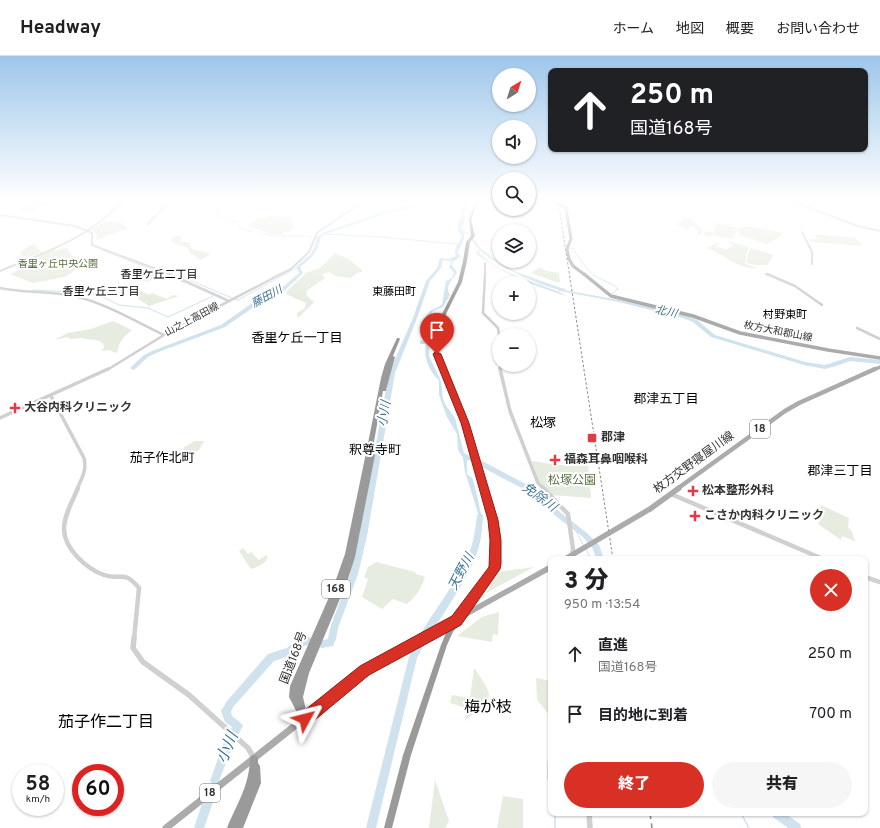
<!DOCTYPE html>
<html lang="ja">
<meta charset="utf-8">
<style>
body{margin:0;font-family:Overpass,"Noto Sans JP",sans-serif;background:#f6f6f6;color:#202124;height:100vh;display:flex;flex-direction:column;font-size:15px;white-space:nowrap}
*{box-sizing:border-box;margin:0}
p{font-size:13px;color:#757577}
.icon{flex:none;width:22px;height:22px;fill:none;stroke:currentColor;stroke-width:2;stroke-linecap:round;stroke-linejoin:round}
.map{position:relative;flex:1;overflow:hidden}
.side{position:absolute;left:548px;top:500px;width:320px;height:260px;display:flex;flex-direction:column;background:#fff;border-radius:8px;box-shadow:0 1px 3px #0004}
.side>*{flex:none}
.hud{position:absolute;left:548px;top:12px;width:320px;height:84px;border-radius:8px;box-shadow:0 1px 3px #0004;background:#202124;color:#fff;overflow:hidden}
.needle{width:26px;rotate:38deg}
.controls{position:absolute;left:492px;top:12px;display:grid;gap:8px}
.controls a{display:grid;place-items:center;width:44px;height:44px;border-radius:50%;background:#fff;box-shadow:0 1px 3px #0004;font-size:20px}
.speed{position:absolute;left:12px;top:708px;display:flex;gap:8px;font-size:20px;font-weight:700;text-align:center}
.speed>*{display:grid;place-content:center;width:52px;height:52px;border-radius:50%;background:#fff;box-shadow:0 1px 3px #0004;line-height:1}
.speed small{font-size:10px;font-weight:400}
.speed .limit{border:6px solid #d22;background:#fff;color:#111}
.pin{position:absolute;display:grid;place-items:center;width:34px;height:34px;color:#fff;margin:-41px -17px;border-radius:50% 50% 50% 0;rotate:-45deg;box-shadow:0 0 4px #0007}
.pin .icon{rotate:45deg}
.me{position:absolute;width:44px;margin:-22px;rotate:52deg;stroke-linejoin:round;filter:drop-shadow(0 0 3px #0008)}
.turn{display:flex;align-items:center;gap:14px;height:84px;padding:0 16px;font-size:18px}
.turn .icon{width:52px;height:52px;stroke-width:2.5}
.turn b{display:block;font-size:28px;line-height:34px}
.round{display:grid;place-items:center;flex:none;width:42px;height:42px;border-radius:21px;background:#f6f6f6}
.overview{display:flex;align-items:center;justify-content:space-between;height:68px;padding:0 16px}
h1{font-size:24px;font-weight:800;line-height:30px}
.action{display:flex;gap:8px;margin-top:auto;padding:8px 16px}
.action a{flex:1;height:46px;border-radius:24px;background:#d93025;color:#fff;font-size:16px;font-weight:800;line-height:46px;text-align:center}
.action a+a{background:#f6f6f6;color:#202124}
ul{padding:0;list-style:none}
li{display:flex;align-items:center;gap:12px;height:60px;padding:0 16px}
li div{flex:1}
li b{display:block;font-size:15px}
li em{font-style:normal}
header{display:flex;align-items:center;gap:24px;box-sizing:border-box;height:56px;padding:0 20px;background:#fff;border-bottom:1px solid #e0e0e0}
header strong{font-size:19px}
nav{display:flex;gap:22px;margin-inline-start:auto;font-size:14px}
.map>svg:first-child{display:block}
.green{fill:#e6ecdf}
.water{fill:#cfe2ee}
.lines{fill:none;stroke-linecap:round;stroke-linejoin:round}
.stream-far1{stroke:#cfe2ee;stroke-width:1}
.stream{stroke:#cfe2ee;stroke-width:1.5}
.river{fill:#cfe2ee;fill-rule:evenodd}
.minor-far4{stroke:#d0d0d0;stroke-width:2}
.minor-far3{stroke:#d0d0d0;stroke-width:2.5}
.minor-far2{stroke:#d0d0d0;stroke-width:3.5}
.minor-far1{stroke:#d0d0d0;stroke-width:4.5}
.minor{stroke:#d0d0d0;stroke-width:5.5}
.major-far4{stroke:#ababab;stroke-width:3}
.major-far3{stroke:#ababab;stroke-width:3.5}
.major-far2{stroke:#ababab;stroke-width:4.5}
.major-far1{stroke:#ababab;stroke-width:5.5}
.major{stroke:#ababab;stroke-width:7}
.highway{fill:#9a9a9a;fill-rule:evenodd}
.rail-far1{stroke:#888;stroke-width:1;stroke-dasharray:2.5 2;stroke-linecap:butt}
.rail{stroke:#888;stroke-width:1.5;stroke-dasharray:6 4.5;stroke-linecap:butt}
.major-bridge{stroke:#ababab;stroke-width:5.5}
.route{fill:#d93025;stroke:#8d1f18}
.poi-dot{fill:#e63946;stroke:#fff;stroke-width:1.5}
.labels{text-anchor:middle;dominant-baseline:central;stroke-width:4;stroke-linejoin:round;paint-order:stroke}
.far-park-label{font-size:10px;fill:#56703f;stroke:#fff}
.far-street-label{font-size:10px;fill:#333;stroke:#fff}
.far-neighbourhood-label{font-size:11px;fill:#000;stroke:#fff}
.far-water-label{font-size:11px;font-style:italic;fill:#3f7597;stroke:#fff}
.shield{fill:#fff;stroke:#707070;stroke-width:1}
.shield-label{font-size:11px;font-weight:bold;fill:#333}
.poi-label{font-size:12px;font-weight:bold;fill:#333;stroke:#fff;text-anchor:start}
.street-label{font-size:12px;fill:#333;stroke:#fff}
.park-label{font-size:12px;fill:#56703f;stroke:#fff}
.neighbourhood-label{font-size:13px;fill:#000;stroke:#fff}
.water-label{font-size:13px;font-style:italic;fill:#3f7597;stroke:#fff}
.near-neighbourhood-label{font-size:16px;fill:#000;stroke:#fff}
.near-water-label{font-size:16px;font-style:italic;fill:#3f7597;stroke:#fff}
</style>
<header>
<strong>Headway</strong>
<nav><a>ホーム</a><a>地図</a><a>概要</a><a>お問い合わせ</a></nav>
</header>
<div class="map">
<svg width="880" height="772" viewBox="0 0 880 772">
<rect width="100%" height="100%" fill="#fff"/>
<path class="green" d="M36,144H48V145L53,147L31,155L19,154Z
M275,160L292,161L290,164L294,166L292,169L295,171L288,176L284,175L281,179C269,178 259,175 248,169L258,163Z
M683,162L691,163L703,174L700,179L696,178L699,175L692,170L687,173L677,169L678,167H683Z
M115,165L123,167L128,172L96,184L97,179L92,174L104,166Z
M717,167L738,172L733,183L712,179L711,181L702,179L707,175L713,177Z
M747,170L779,176L783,179L767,188L740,179L738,177V173Z
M814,178L856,182L862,190L811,186L809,183H817Z
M176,180L182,181L180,185L189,187L192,193L211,198L201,204L190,197L188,192L173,187L171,183Z
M728,185L749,191L746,199L745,208L757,212C740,214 723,198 707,192L717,187L720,188L716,190L715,193L718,191L725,193L724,194L733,190Z
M35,188L37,192L43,196L29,201L20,199C21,193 30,189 35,188Z
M67,192L72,200L82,202L86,205L81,208L70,218L64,221L33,227L10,218L30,209L25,207L50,195Z
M750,192L774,199L767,209H753L746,206Z
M335,197L350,204L362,214V216L357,217L351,222L335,220L329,216L323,218L322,219L325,222L306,235L307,240L314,246L299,261L297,260V257L305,252L306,247L286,238L287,235L306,217L320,212Z
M540,211L547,215L559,217L560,226H556L531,217Z
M141,213L158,220L147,226L129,219Z
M139,234L149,239L152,237L167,243L173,239L179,240L149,250L137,242V237Z
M113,265L132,274C126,279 117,287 118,295L115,297L109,294L101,295L104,292L103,287H100L101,285L81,282L70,283L68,281L54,284L68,277L91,273Z
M195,385H204L199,394L190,402L183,392Z
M568,402L581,403L588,408L591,442L551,439L539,426L532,405L558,409H568Z
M821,449L849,462L848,471L853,477V481L855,483V485L842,480L841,484L818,468L824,459L820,456Z
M243,492L248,498L251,496L259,504L266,499L268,501C265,508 258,511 251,513L239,495Z
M376,506L415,516L416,518L425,521C421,533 417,539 407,548L393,543L382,553L362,541L368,523L364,521L368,511Z
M534,511L486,537L497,516Z
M499,556L498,579L493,578L492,586L457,580L482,561Z
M474,612C497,644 493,642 465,665L466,652L450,647L452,639L470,642Z
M536,622L551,625V661L537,644Z
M435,724L449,765L445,772H429Z
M503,740L523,743V772H497Z"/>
<path class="water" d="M465,144H468L466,146L464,168L461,171L463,174L471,179L481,193L499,207L516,216L567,234C550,236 494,208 480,194L478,196C501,221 539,225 567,240C539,232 498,216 476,197L479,193L473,186L470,179L464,177C466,184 459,191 458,198L461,200L453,206L452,209L457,216C453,224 444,230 450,239L443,251L433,255L429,262L426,264L430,279L429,300L441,325L443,343L445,348L455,362L464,397L488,410L467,404V418C469,420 471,421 472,422C475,427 482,461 482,467H476L479,460L465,416L463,402L458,394L457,378L447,361L439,339V324C429,315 423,301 426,288H420V285L425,283L427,278L423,272V264L430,255L442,249L446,225L452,222L454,217L449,211L452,204H447L456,200C453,193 458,188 461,182V178L458,175V165L462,161L460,154Z"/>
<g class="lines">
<path class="stream-far1" d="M221,144L216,150L218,153L216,158L237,166
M238,169L243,173L252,176
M259,177L277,180
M323,178L380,181L458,188
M281,180H303
M306,180L312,181
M569,192H573C576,199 589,216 595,220C604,225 610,226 618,233L612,238
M102,194L183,226
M187,225H192L232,242
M33,234L90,237L103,241L119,249L148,252L168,261L213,240
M235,243L238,244L298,211
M573,470L584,490
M586,493L591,503"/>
<path class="stream" d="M551,705L548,706V723L551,725
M555,757V772
M741,757L749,772"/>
<path class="river" d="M425,144H429L410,152L382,159L326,178L321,181C317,198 313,201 300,211L303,217L302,218L282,237L255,250L225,271L156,297L148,301L135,313L133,314L130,312L144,299L152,295L221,269L251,248L278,235L299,217L296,211C309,199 313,200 317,181L324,176L380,157L408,150Z
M452,201L455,202L450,205L443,204L441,212L430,225L417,262L395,317L367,480L358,518L338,572L336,583L333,590L322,592L319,591L318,588L319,585L328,583L330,572L350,518L359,480L389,317L413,262L426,225L437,212L440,202L449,203Z
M558,233L619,244L687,260L697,264L715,279L805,306L825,309L850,301L880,304V308L850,305L836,310L825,313L804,309L711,281L693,266L683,262L619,246L560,235H558Z
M478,405H482L535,433L561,457L587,477L599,489L604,503H596L593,493L583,481L557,461L531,437L478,409L477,407Z
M480,457L482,458L483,460C482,474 481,487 476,500C461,536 435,567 417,602L376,772H366L409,601C424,564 453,536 468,499C474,487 475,473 477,460L478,458Z
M308,581L311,582L312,585L311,588L301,591L292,599L274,605L233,651L231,656L232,660L241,667L243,670L233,688L218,728L215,730L212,728L210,725L224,686L232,671L225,666L221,655L227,645L268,598L287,592L296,584Z
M209,738L213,739L214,743L204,772H194L205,739Z
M772,757H785L800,768L801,772H788L773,761Z"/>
<path class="minor-far4" d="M789,144L858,170L880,175
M0,159L75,170L92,177V189L172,219
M148,168L171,144
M802,176L812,196V208
M0,215C29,203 60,192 87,175C101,166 113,155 125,144
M766,218L769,219
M279,219L291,213L309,196L317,177L365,144
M485,219V207"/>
<path class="minor-far3" d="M169,218L229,245
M485,218L483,257L498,272L499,279
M767,218L795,230L822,249
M0,232C24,237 49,235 74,240C105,247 135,265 164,279
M857,272L880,283
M499,288V290
M500,309V314
M107,314L164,279L281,218"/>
<path class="minor-far2" d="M500,313L510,355L538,427L544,433
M51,340L84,402C87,414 82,422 77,433
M0,362L108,313"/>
<path class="minor-far1" d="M78,432C73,444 64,459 64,473C64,493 87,513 104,519C122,525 123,513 139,532L134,583
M543,432L568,458L573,493L572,503
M671,438L823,503
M865,521L880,526"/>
<path class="minor" d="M134,582L133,592L143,606L189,639L248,692L254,702
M589,757L590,772"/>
<path class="major-far4" d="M551,144L566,152L571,183L567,193L569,203L573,210L585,219"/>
<path class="major-far3" d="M584,218L611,240L693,260L740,277L828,294L880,302
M873,314L880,311"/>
<path class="major-far2" d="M677,433L785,355L799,347L875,313"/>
<path class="major-far1" d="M650,453L679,432
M421,583L551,511"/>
<path class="major" d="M166,772L364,615L423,582"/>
<path class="highway" d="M476,144H478L471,164L475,180L470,186L467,205L462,226L446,258L438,286V292L442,309L467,367L496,464L499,484V508L493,521L453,576L447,589L411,699L392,772H384L403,699L441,589L448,572L489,517L493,508V484L490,464L463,367L438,309L434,292V286L442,258L458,226L463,205L466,186L471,180L469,164Z
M397,282H399L400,283L393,300L395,301L386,334V335H383L372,397L374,398L375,399L355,501L347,526L309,617L303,641L306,654L305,656L309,663L308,666L305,667L302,666L289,641L290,630L333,532L345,498L366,397L381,322L385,308Z
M254,699L257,700L258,703V707L260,710L261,727L243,772H227C237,747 249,731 250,703L251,700Z"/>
<path class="rail-far1" d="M558,144L613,503"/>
<path class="rail" d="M650,757L652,772"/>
<path class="major-bridge" d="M565,503L650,453"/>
</g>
<linearGradient id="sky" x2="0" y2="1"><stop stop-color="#9ec6ea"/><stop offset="0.57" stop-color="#fff"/><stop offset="1" stop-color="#fff" stop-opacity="0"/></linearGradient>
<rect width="880" height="252" fill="url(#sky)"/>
<path class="route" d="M435,296H437L441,298L469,367L498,464L501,484V508L500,513L461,569L369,619L310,668L305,670L300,668L298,663L300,658L360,610L452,560L489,511L490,484L488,464L461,367L433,298Z"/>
<g class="poi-dot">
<path d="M13 346h4v4h4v4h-4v4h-4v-4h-4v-4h4z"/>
<rect x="587" y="377" width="10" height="10" rx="2"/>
<path d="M553 398h4v4h4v4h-4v4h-4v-4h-4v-4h4z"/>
<path d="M691 429h4v4h4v4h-4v4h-4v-4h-4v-4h4z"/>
<path d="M693 454h4v4h4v4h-4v4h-4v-4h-4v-4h4z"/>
</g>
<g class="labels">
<g class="far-park-label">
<text x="58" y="208">香里ヶ丘中央公園</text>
</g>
<g class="far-street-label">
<text transform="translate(192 264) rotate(-28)">山之上高田線</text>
<text transform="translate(778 276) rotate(11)">枚方大和郡山線</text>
</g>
<g class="far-neighbourhood-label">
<text x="159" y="219">香里ケ丘二丁目</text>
<text x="101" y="236">香里ケ丘三丁目</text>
<text x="394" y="236">東藤田町</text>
<text x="785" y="259">村野東町</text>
</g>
<g class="far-water-label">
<text transform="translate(267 241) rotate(-29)">藤田川</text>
<text transform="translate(666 256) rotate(12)">北川</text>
</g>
<g class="shield">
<rect x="750" y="364" width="20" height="18" rx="3"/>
<rect x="322" y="524" width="28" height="18" rx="3"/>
<rect x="200" y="728" width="20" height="18" rx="3"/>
</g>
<g class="shield-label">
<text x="760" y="373">18</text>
<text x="336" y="533">168</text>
<text x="210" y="737">18</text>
</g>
<g class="poi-label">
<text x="24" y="352">大谷内科クリニック</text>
<text x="601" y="382">郡津</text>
<text x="564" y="404">福森耳鼻咽喉科</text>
<text x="702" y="435">松本整形外科</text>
<text x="704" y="460">こさか内科クリニック</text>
</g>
<g class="street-label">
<text transform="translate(694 407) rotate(-36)">枚方交野寝屋川線</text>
<text transform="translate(294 602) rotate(-69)">国道168号</text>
</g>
<g class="park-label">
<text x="572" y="425">松塚公園</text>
</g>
<g class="neighbourhood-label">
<text x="297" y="283">香里ケ丘一丁目</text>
<text x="666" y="344">郡津五丁目</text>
<text x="543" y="368">松塚</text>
<text x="375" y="395">釈尊寺町</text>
<text x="162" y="403">茄子作北町</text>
<text x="840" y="416">郡津三丁目</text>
</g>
<g class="water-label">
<text transform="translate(385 358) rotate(-80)">小川</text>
<text transform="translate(539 442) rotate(36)">免除川</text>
<text transform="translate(462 516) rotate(-62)">天野川</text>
</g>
<g class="near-neighbourhood-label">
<text x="488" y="652">梅が枝</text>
<text x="106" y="667">茄子作二丁目</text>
</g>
<g class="near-water-label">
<text transform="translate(228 692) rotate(-67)">小川</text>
</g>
</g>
</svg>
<div class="controls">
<a><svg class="needle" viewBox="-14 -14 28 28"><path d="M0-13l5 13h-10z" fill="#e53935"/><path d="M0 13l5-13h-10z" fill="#757577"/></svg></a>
<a><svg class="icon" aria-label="sound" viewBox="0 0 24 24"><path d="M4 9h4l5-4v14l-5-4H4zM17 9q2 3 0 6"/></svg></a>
<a><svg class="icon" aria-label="search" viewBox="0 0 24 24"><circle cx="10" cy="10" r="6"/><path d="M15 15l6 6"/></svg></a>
<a><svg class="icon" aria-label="layers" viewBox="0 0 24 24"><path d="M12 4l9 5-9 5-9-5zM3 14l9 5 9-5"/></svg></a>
<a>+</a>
<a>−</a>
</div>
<div class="speed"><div>58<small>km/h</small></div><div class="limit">60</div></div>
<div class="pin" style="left:437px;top:298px;background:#d93025"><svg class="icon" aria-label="arrive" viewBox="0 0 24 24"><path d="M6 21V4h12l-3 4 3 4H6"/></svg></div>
<svg class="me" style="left:305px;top:663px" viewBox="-20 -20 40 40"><path d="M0-17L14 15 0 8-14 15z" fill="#d93025" stroke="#fff" stroke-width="4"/></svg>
<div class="hud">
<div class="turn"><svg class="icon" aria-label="ahead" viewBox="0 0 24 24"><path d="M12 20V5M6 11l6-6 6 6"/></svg><div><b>250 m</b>国道168号</div></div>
</div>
<section class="side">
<div class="overview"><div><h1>3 分</h1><p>950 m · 13:54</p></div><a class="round" style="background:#d93025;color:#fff"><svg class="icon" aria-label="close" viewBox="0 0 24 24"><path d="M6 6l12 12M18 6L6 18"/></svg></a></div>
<ul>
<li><svg class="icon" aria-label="ahead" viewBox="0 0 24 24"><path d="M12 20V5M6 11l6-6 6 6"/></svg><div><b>直進</b><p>国道168号</p></div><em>250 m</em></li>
<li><svg class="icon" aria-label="arrive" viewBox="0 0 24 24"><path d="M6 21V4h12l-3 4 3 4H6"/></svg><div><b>目的地に到着</b></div><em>700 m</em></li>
</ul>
<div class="action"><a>終了</a><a>共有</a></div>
</section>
</div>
